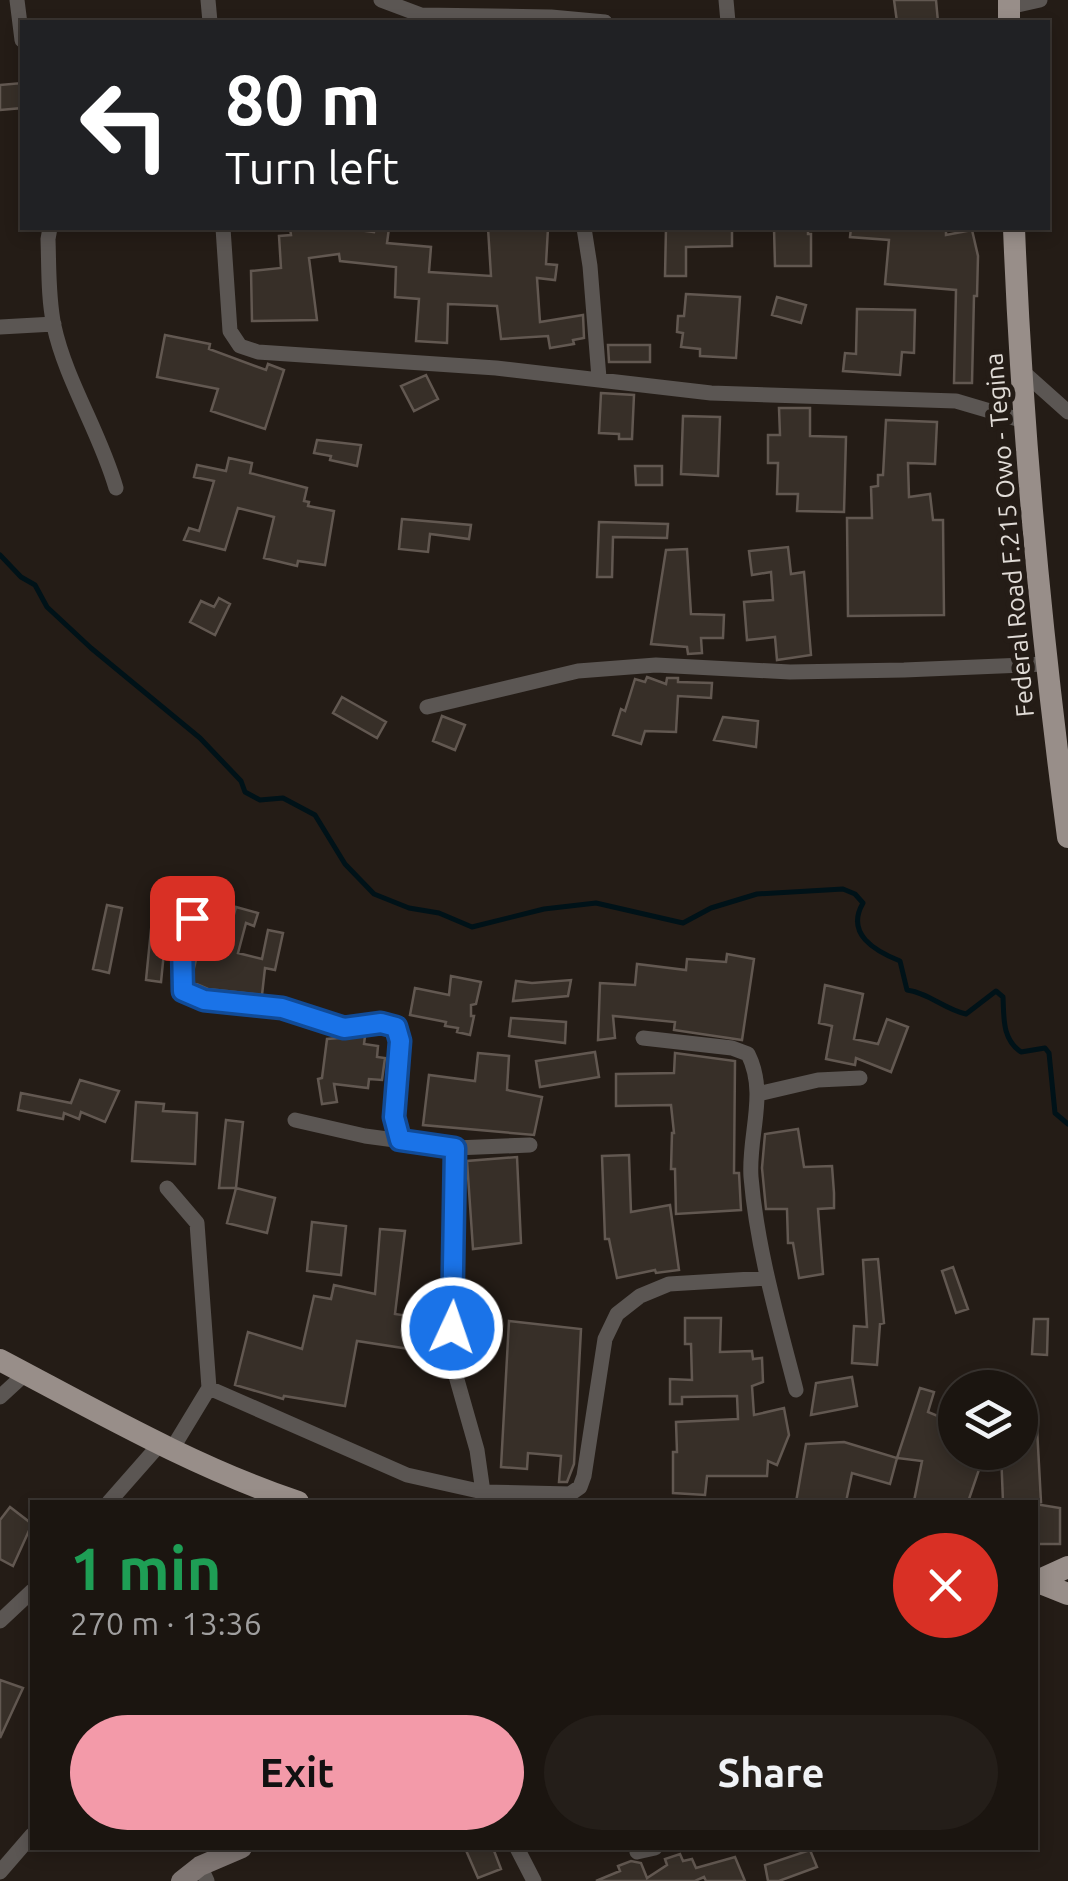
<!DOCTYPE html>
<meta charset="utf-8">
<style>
body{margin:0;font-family:Ubuntu,sans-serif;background:#241e19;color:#f1f3f6;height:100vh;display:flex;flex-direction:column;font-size:38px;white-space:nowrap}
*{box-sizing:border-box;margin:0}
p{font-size:32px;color:#a09f9f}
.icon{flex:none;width:55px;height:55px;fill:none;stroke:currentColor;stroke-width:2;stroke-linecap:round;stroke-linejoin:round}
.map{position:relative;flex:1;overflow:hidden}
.sheet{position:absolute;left:30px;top:1500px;width:1008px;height:350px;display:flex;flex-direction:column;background:#1b1510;border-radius:0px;box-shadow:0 5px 15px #0003,0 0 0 2px #393430}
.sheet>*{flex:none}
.guide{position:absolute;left:20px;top:20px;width:1030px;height:210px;border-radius:0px;box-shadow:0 5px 15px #0003,0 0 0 2px #393430;background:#202124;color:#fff;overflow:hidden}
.buttons{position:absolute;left:938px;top:1370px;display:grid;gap:20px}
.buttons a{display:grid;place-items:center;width:100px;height:100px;border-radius:50%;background:#1b1510;box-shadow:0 5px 15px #0003,0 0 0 2px #393430;font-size:50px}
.pin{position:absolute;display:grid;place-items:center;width:85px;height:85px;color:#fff;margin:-42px;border-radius:20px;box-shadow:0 5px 15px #0006}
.me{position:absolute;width:110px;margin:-55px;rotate:3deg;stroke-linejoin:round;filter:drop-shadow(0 0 8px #0008)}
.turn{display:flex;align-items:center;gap:35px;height:210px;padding:0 40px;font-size:45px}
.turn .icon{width:130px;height:130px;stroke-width:2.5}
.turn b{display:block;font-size:70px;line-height:85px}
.round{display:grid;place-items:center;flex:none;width:105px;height:105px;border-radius:52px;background:#241e19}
.head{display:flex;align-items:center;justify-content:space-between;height:170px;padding:0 40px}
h1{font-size:60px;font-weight:700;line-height:75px;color:#1e9e55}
.cta{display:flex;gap:20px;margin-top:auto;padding:20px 40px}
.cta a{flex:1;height:115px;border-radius:60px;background:#f39aa9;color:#111;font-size:40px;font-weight:700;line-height:115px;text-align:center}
.cta a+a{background:#241e19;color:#f1f3f6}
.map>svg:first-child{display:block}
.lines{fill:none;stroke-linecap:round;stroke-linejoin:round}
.stream{stroke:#001218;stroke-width:5}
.building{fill:#372f28;stroke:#625851;stroke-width:2.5}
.minor{stroke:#5b5653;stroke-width:15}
.secondary{stroke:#7e7572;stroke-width:20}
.primary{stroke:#988e89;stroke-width:22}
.route-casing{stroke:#114b97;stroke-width:25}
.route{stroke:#1a73e8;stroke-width:18}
.labels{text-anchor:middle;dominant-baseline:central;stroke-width:10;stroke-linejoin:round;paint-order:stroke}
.street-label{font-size:25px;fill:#e1dcd7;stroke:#241c16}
</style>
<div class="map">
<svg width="1068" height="1881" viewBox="0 0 1068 1881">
<rect width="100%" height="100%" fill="#241c16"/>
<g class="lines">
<path class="stream" d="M0,555L21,577L35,585L47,607L91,648L200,738L241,781L245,792L260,800L283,798L315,815L345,864L374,894L409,908L439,913L472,927L544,909L596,903L683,923L711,908L757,894L843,889L855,894L863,903C845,934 875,951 900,961L907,990C929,993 944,1009 966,1014L996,991L1003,997C1004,1018 1002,1039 1021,1052L1045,1048L1049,1053L1055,1113L1068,1124"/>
</g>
<path class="building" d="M894,0H936L938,22H897Z
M22,83V108L0,110V85Z
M290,228H344L374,232L375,228H389L387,243L431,247L429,272L491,276L488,228H548L546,264L557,265L555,280L537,278L540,322L583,315L584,338L573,340L574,344L550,348L548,336L501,339L497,306L448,304L447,343L416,341L419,299L395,297L396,267L340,261L339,254L309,258L317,320L252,321L251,271L281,268L279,236L291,235Z
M666,228H732V246L686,247V276H665Z
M774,228H808V234H811V266H775Z
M851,228H946V235L972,230L978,256L977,296H974L972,383H954L956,290L885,284L889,240L850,237Z
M686,294L740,297L736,358L700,356V349L681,347L683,333L677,332L678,316H684Z
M777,297L806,305L801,323L772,315Z
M857,309L915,310L914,353L902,352L900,375L843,371L845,353L856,354Z
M165,335L210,344L209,349L266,370L268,364L284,370L265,429L211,411L218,389L157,377Z
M608,345H650V362H609Z
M426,375L438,399L414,411L401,386Z
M601,393L634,395L632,439H619V434L599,433Z
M779,408H810V436L846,437L844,512L797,511L798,494H777L778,463H768V435H780Z
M683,416L720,417L718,476L681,474Z
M886,420L937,422L935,464L908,463L909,497L930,494L933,520H943L944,615L848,616L847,518H872L871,487L878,486V475H883Z
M317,440L361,445L357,466L330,460L331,456L314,453Z
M229,458L252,463L250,473L307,488L304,501L309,502L308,506L334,511L325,565L298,561L297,566L264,558L274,517L238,508L225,550L184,540L189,528L199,531L214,481L194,477L197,465L226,471Z
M635,466H662V485H636Z
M402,519L471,525L469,539L430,534L428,552L399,549Z
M599,522L668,524L667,538L613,537L612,577H597Z
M788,547L791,574L804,572L811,655L777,660L775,637L747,640L744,602L773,600L771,572L752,575L749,551Z
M687,549L691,614L724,615L723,638H701L702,653L688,654L687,647L651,644L666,550Z
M219,598L230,604L215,635L190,622L201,601L214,607Z
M647,677L666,684L667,678H678V682L712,683L711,698L678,696L676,732L645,731L641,744L613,735L621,709L625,711L635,679L645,682Z
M342,697L386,722L377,738L333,713Z
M442,716L465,725L455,750L433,741Z
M723,717L758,721L756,747L714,740Z
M107,905L122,908L109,973L93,969Z
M236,907L258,913L254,926L246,923L238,953L262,959L268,930L283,933L275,970L265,968L262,995L208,989L194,983L193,972L208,912L233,918Z
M153,910L168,912L161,982L146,980Z
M727,954L754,959L742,1040L674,1030L675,1022L613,1016L615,1038L598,1040L600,983L635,985L637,964L686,970L687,959L726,962Z
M451,976L481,982L476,1004L471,1005V1016H474L470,1035L457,1032L458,1028L445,1026L446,1022L410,1015L415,988L449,995Z
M571,980L568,996L513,1001L516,981L532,983Z
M825,985L863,994L854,1039L878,1044L887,1019L908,1027L891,1072L856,1058L855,1065L826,1059L832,1026L819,1023Z
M511,1018L566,1022L565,1043L509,1036Z
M365,1036L364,1044L378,1046L377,1057L385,1058L382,1080L369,1079L368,1088L334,1084L337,1102L322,1104L318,1079L322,1078L327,1039Z
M595,1052L599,1077L540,1087L536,1061Z
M478,1053L509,1056L507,1090L542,1097L534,1135L423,1125L429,1075L475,1081Z
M675,1053L735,1061L734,1173H739L741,1210L676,1214L675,1169H671L672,1133H674L671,1105L616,1106V1074L674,1073Z
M80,1080L119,1091L105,1122L81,1112L79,1119L64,1113L63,1119L18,1110L21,1093L71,1103Z
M136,1102L164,1104L163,1111L197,1113L195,1164L132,1161Z
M226,1120L243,1122L236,1188H219Z
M798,1129L804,1167L832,1166L834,1193V1208L818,1209L823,1274L799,1278L793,1243H788L787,1209H766L762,1168L765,1134Z
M629,1155L631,1212L670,1205L679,1270L656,1273L655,1270L617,1278L609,1239H605L602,1156Z
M517,1157L521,1243L473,1249L467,1161Z
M236,1188L275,1198L267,1233L227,1223Z
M312,1222L346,1226L341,1275L307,1271Z
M380,1229L405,1231L395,1314L434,1320L429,1352L357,1341L345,1406L284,1396L283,1399L235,1385L248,1332L302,1349L314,1296L331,1299L334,1285L375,1294Z
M878,1259L884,1323L880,1324L877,1365L852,1363L854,1326L867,1327L863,1260Z
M953,1267L968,1309L956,1313L942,1271Z
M685,1318H721L720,1352L752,1351L753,1359L762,1358L763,1382L752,1386L754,1415L784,1408L789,1435L777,1465L768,1461L767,1476H707L705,1495L673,1493V1452H677L676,1422L738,1419L737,1396L682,1397V1404H670V1379L692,1380L691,1344H685Z
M1034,1319H1048L1047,1355L1032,1354Z
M509,1321L581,1329L574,1464L567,1482H559L561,1456L528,1453L527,1469L501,1467Z
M852,1377L857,1406L811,1415L816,1383Z
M920,1388L934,1392L928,1412L955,1423V1452H985L968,1502L914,1501L922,1461L897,1458Z
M1020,1428H1037L1041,1502H1003L1001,1452H1020Z
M844,1442L897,1458L890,1484L852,1473L846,1502H796L806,1444Z
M1035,1504L1060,1508V1544H1035Z
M10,1507L32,1524L13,1566L0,1559V1520Z
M0,1680L23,1688L0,1738Z
M465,1848H493L501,1869L478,1878Z
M810,1850L817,1867L779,1881H768L765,1865Z
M680,1854L683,1861L692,1859L696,1868L735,1857L745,1881H706L704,1877L695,1881H596L620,1871L618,1866L631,1861L641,1863L647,1878L667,1865L665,1859Z"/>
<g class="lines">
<path class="minor" d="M17,0L22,40
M208,0L210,22
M381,0L421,15L551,17L605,22
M726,0L728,22
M1009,7L1040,0
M50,228L48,239C49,267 48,298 54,326C66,381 100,432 116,488
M223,228L230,331L240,346L258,352L496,368L711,393L956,401L1024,421
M584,228L590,266L599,378
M0,327L54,324
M1021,370L1068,412
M427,707L578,671L656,665L790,672L904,670L1045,664
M192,917L181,943L183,991L205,1000L282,1008L344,1028L381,1023L396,1027L400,1041L394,1117L400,1140
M643,1038L732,1048L748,1054C768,1094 748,1135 751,1177C757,1249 778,1320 796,1390
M758,1094L818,1080L860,1078
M295,1120L365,1136L455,1148L530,1145
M455,1148L454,1301L450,1355L477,1450L483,1492L489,1497
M167,1188L197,1223L209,1388
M0,1397L25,1374
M172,1449L209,1388L407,1475L483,1492L570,1494L580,1487L584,1476L605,1339L617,1314L640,1296L669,1284L767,1278
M109,1502L160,1444
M0,1621L32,1591
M517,1848L534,1881
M637,1852L655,1848
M200,1866L207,1881
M0,1872L32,1835"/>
<path class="secondary" d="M181,1881L200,1866L242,1848"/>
<path class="primary" d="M1009,22V0
M1014,228C1022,432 1041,634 1068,837
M0,1360C97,1411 194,1467 298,1502
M1035,1582L1068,1567
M1043,1584L1068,1594"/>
</g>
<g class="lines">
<g class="route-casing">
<path id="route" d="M192,918L182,943L183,991L204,1000L282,1008L344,1028L381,1023L396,1027L400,1041L394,1117L400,1140L455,1148L452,1328"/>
</g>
<use href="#route" class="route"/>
</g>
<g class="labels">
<g class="street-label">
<text transform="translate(1009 535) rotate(-95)">Federal Road F.215 Owo - Tegina</text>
</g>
</g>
</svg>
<div class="buttons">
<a><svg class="icon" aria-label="layers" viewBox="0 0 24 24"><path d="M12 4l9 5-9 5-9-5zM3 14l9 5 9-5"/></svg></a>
</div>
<div class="pin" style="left:192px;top:918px;background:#d93025"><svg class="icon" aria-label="arrive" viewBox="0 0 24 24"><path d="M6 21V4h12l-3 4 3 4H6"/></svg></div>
<svg class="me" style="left:452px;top:1328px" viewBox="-20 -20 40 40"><circle r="17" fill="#1a73e8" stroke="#fff" stroke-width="3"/><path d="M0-11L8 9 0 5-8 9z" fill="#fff"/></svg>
<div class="guide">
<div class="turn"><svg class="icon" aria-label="left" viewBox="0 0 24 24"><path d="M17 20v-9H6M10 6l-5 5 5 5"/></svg><div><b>80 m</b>Turn left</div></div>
</div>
<section class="sheet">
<div class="head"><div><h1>1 min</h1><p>270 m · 13:36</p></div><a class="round" style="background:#d93025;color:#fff"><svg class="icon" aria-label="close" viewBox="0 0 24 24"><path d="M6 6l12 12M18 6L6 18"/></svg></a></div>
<div class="cta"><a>Exit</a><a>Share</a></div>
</section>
</div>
